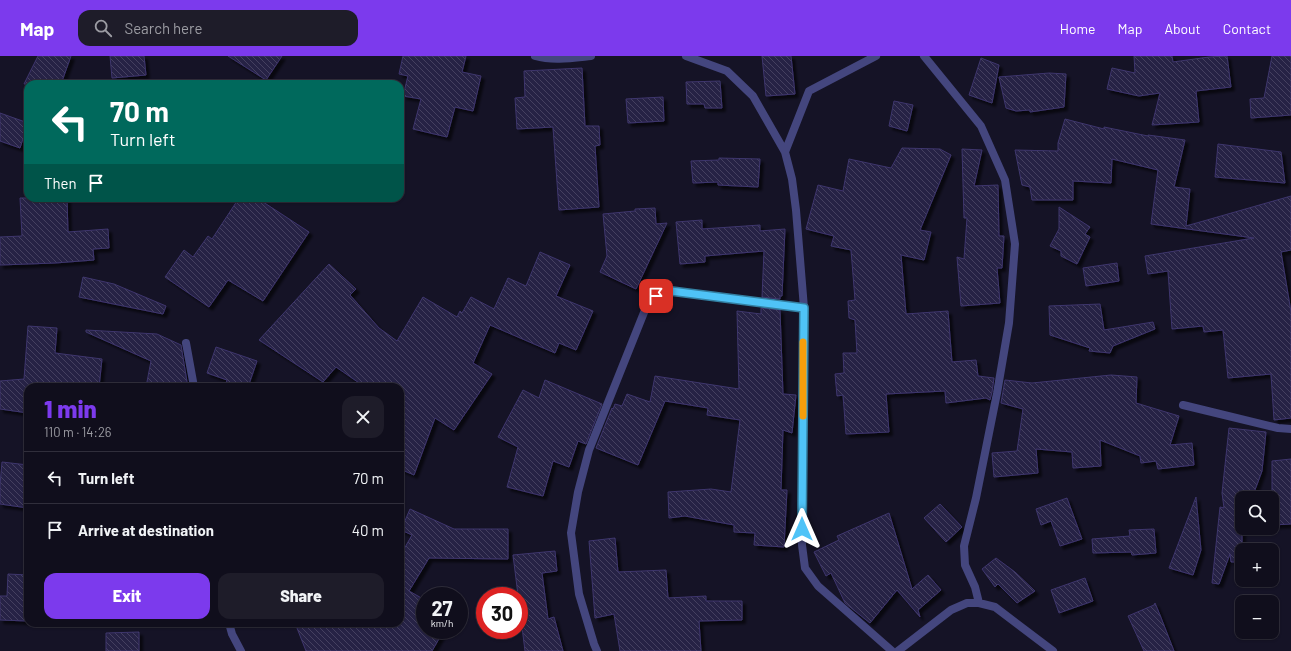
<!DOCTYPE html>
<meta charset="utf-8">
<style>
body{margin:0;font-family:Barlow,sans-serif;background:#1e1c29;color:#f1f3f6;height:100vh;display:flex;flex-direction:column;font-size:15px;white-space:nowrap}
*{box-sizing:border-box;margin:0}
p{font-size:13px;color:#9c9ca3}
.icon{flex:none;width:22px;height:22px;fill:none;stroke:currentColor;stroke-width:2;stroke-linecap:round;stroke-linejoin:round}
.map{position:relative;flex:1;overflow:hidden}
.details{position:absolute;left:24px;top:327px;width:380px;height:244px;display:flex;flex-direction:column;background:#100e1c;border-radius:12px;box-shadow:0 1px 3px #0004,0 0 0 1px #302e3b}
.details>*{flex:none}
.banner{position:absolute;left:24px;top:24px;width:380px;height:122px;border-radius:12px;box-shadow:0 1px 3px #0004,0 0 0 1px #302e3b;background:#00695c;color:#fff;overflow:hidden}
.tools{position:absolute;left:1235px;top:435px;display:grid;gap:8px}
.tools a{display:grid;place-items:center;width:44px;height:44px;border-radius:8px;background:#100e1c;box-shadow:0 1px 3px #0004,0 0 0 1px #302e3b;font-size:20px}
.speed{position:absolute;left:416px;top:531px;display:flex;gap:8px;font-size:20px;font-weight:700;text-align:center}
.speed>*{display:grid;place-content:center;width:52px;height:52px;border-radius:50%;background:#100e1c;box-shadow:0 1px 3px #0004,0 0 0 1px #302e3b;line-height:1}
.speed small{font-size:10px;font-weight:400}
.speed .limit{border:6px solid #d22;background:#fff;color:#111}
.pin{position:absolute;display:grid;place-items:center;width:34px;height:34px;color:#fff;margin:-17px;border-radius:8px;box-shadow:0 2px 6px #0006}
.me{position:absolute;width:44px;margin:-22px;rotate:0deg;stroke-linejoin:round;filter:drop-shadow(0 0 3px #0008)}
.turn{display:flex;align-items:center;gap:14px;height:84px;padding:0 20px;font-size:18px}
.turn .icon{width:52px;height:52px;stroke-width:2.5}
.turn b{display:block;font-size:28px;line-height:34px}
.then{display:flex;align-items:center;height:38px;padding:0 20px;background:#0003;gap:8px;font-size:15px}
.round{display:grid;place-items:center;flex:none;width:42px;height:42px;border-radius:12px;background:#1e1c29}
.headline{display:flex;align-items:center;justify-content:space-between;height:68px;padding:0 20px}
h1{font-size:24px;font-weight:800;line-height:30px;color:#7c3aed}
.primary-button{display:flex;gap:8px;margin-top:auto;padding:8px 20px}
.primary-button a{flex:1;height:46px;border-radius:12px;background:#7c3aed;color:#fff;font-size:16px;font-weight:800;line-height:46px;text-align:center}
.primary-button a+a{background:#1e1c29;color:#f1f3f6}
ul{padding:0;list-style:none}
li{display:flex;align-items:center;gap:12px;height:52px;padding:0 20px;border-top:1px solid #302e3b}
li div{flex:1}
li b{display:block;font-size:15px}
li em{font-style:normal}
header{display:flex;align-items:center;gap:24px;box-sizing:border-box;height:56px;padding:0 20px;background:#7c3aed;color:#fff}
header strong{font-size:19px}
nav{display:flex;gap:22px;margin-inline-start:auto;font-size:14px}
.search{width:280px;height:36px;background:#1e1c29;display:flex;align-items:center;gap:10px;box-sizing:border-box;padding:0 14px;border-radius:12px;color:#9c9ca3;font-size:15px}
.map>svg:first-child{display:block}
.building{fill:url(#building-back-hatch);stroke:#3e366d;filter:url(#shadow)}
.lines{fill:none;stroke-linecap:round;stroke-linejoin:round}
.minor{stroke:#44467e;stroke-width:8}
.route-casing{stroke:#337fa1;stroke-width:10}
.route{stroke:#4fc3f7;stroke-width:7}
.slow{stroke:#f59e0b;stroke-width:7}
</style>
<header>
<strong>Map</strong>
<div class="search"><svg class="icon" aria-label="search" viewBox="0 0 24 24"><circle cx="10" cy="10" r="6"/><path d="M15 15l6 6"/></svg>Search here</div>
<nav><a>Home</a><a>Map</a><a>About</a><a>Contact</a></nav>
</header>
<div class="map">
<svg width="1291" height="595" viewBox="0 0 1291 595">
<defs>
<pattern id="building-back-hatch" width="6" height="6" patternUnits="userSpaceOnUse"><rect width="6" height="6" fill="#262144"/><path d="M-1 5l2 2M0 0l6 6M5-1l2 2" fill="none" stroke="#454160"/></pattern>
<filter id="shadow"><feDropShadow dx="3.5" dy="3.5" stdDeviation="1" flood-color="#0009"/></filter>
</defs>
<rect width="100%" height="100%" fill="#151326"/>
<path class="building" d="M38,0H71L61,28H24Z
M110,0H144L146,19L112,22Z
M228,0H282L266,24Z
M403,0H466L462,16L481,20L473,55L455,51L447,81L413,73L421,43L403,40L408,20L399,18Z
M762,0H791L795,38L766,40Z
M1134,0H1172L1173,6L1209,1L1227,0L1231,31L1196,35L1199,66L1152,69L1160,37L1139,40L1107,33L1112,12L1135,17Z
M1272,0H1291V59L1251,62L1250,43L1264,42Z
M981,2L999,9L992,47L969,39Z
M582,12L585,70H599L600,89L595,90L599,151L559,154L553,71L517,73L515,42L525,41L524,15Z
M1049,17L1066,18L1064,51L1030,56V54L1016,55L1006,52L999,21Z
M720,25L722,52H705L704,48H687L686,26Z
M663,41L664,65L628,67L626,43Z
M894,45L913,49L907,75L889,70Z
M0,57L28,67L20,92L0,85Z
M1065,63L1104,73V71L1148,80V79L1185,84L1174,131L1190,133L1186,170L1291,140V194L1281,196L1291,256V362L1274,364L1271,318L1228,322L1223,274L1204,276L1203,270L1172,273L1168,215L1148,218L1145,200L1254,182L1151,168L1158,114L1112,103L1111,127L1073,125V144H1032L1030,131L1022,129L1015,94L1058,95V87Z
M1218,88L1281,96L1285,127L1215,121Z
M902,92L940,93L951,99L920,174L931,176L924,204L901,199L906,258L948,255L952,306L976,304L978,320L994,322L992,336L990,344L986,342L946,347L945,335L886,338L889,376L846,378L843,339L837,340L835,318L844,317L843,297H857L855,264L849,262L848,245L855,244L851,194L831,190L834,180L806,173L818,129L843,135L849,103L891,112Z
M962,93L982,94L974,130L998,129L999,180H1004L1002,212H997L1000,247L961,250L957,201L964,203L967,162H964Z
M719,102L760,103L758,131L718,129V126L693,127L691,105L719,104Z
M20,142H67L68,176L108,173L109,192L93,193L94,204L55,207L0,209V181L22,180Z
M239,142H257L309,176L263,245L228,224L209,251L165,221L184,194L193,201L208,180L212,183Z
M1059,151L1090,171L1085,178L1090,181L1077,208L1061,200V195L1050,190L1059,173Z
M655,152L656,168L667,167L636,233L600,216L607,200L603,158L635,155V153Z
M702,164V173L760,169V175L785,173L782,240H780V243L762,241L764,195L705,200V206L680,208L676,166Z
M540,196L570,209L556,240L593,255L576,294L559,287L555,297L490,269L473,307L492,318L454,374L435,362L414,419L400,413V331H365L336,311L323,326L259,284L329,208L356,233L350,239L379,272L397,285L423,241L457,261L460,255L462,257L471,241L494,253L508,222L526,230Z
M1117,207L1119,225L1086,230L1083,212Z
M83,221L114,228L166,250L163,258L79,241Z
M1100,248L1104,274L1153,266L1155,273L1113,290L1110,297L1089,295L1090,292L1050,279L1049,250Z
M761,252L780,254L783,338L796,339L792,377L783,374L781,434H787L784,491L754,489L755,477L734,476V469L685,460L669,462L668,436L711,433L731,436L740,364L707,359L708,352L665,345L638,409L596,392L612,352L613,353L615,348L622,350L627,338L650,346L655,320L739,333L737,255L761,258Z
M28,270L57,272L55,297L102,303L99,331H28V357L0,353V325L24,323Z
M86,274L157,278L181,289L187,326L186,331H146L151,305L86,276Z
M216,291L257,305L248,331H236L226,328L227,324L207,317Z
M1111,319L1137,321L1136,347L1179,360L1170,389L1192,387L1194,409L1158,413L1156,405L1141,407L1140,400L1100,384L1101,410L1073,412L1072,396L1036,393L1038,417L994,421L992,397L1017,395L1023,353L1001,347L1005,324L1032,327Z
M545,324L602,348L586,388L578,385L569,411L553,405L543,440L507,431L518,391L498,381L523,334L539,342Z
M1229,372L1266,376L1262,415L1252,442H1242V506H1231L1230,498L1219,528L1212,527L1220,451L1224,452L1222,437Z
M1291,403V468L1272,469V405Z
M2,406L28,409V452L0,448V429Z
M1196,441L1201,494L1193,519L1169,512Z
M1067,442L1082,483L1060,490L1051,465L1041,469L1036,453Z
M940,448L962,471L946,486L924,462Z
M410,453L454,473H508V503L429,502L409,535L425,544V574H444L432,595H306L295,567H400V500L412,479L401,474Z
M889,457L912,533L928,519L941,534L918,554L920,561L897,534L870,567L845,547L831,517L826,520L814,496L839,484L837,480Z
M1154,473L1156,497L1132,499L1131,496L1093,497L1092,483L1130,480L1129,474Z
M615,482L618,516L666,514L668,542L706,540V545H742V564L699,565L701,595H620L614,558L595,562L589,485Z
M555,495L557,515L542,517L548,563L554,561L563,595H525L513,499Z
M996,502L1015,516L1035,535L1017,547L998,528L995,531L982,513Z
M8,518L28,519V565L0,564V540H7Z
M1085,522L1093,545L1059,557L1051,534Z
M1155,547L1160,559L1174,595H1144L1128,560L1154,549Z
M139,576V595H106V577Z"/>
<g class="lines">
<path class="minor" d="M535,0C553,5 572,2 591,0
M686,0L727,15L753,40L785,96L792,123L796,154L804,252L802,489L805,512L818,530L892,595
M924,0L981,70L1005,124L1015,188L1009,267L997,337L976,442L964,490L965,509L975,531L979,547
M785,96L809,35L876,0
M186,287L194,331
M1183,349L1278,372L1291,373
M229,567L232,578L241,595
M597,595L594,588L579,538L571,477L578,436L589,394L647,249L655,240L671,235L804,252
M898,595L951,554L967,547H979L995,551L1053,595"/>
</g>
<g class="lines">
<g class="route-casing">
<path id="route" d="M656,240L671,235L804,252L802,473"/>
</g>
<use href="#route" class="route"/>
<path class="slow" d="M803,360V286"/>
</g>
</svg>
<div class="tools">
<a><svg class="icon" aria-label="search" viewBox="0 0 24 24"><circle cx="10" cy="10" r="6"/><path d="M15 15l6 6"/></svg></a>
<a>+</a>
<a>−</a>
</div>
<div class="speed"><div>27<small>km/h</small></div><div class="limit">30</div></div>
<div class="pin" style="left:656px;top:240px;background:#d93025"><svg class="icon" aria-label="arrive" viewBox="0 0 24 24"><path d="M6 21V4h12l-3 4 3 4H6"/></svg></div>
<svg class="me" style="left:802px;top:473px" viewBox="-20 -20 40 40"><path d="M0-17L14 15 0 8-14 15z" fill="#4fc3f7" stroke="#fff" stroke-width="4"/></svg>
<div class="banner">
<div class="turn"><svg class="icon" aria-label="left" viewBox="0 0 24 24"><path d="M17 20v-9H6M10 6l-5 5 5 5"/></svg><div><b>70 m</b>Turn left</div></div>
<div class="then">Then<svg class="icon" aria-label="arrive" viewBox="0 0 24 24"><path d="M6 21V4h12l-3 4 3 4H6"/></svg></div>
</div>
<section class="details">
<div class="headline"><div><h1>1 min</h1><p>110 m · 14:26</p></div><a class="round"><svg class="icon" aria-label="close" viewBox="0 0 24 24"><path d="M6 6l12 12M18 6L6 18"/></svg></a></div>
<ul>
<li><svg class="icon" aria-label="left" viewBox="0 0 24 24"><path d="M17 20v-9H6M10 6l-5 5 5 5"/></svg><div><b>Turn left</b></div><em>70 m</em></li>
<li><svg class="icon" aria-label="arrive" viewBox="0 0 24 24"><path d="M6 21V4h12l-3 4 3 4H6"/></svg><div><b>Arrive at destination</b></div><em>40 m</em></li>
</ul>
<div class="primary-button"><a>Exit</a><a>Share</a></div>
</section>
</div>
